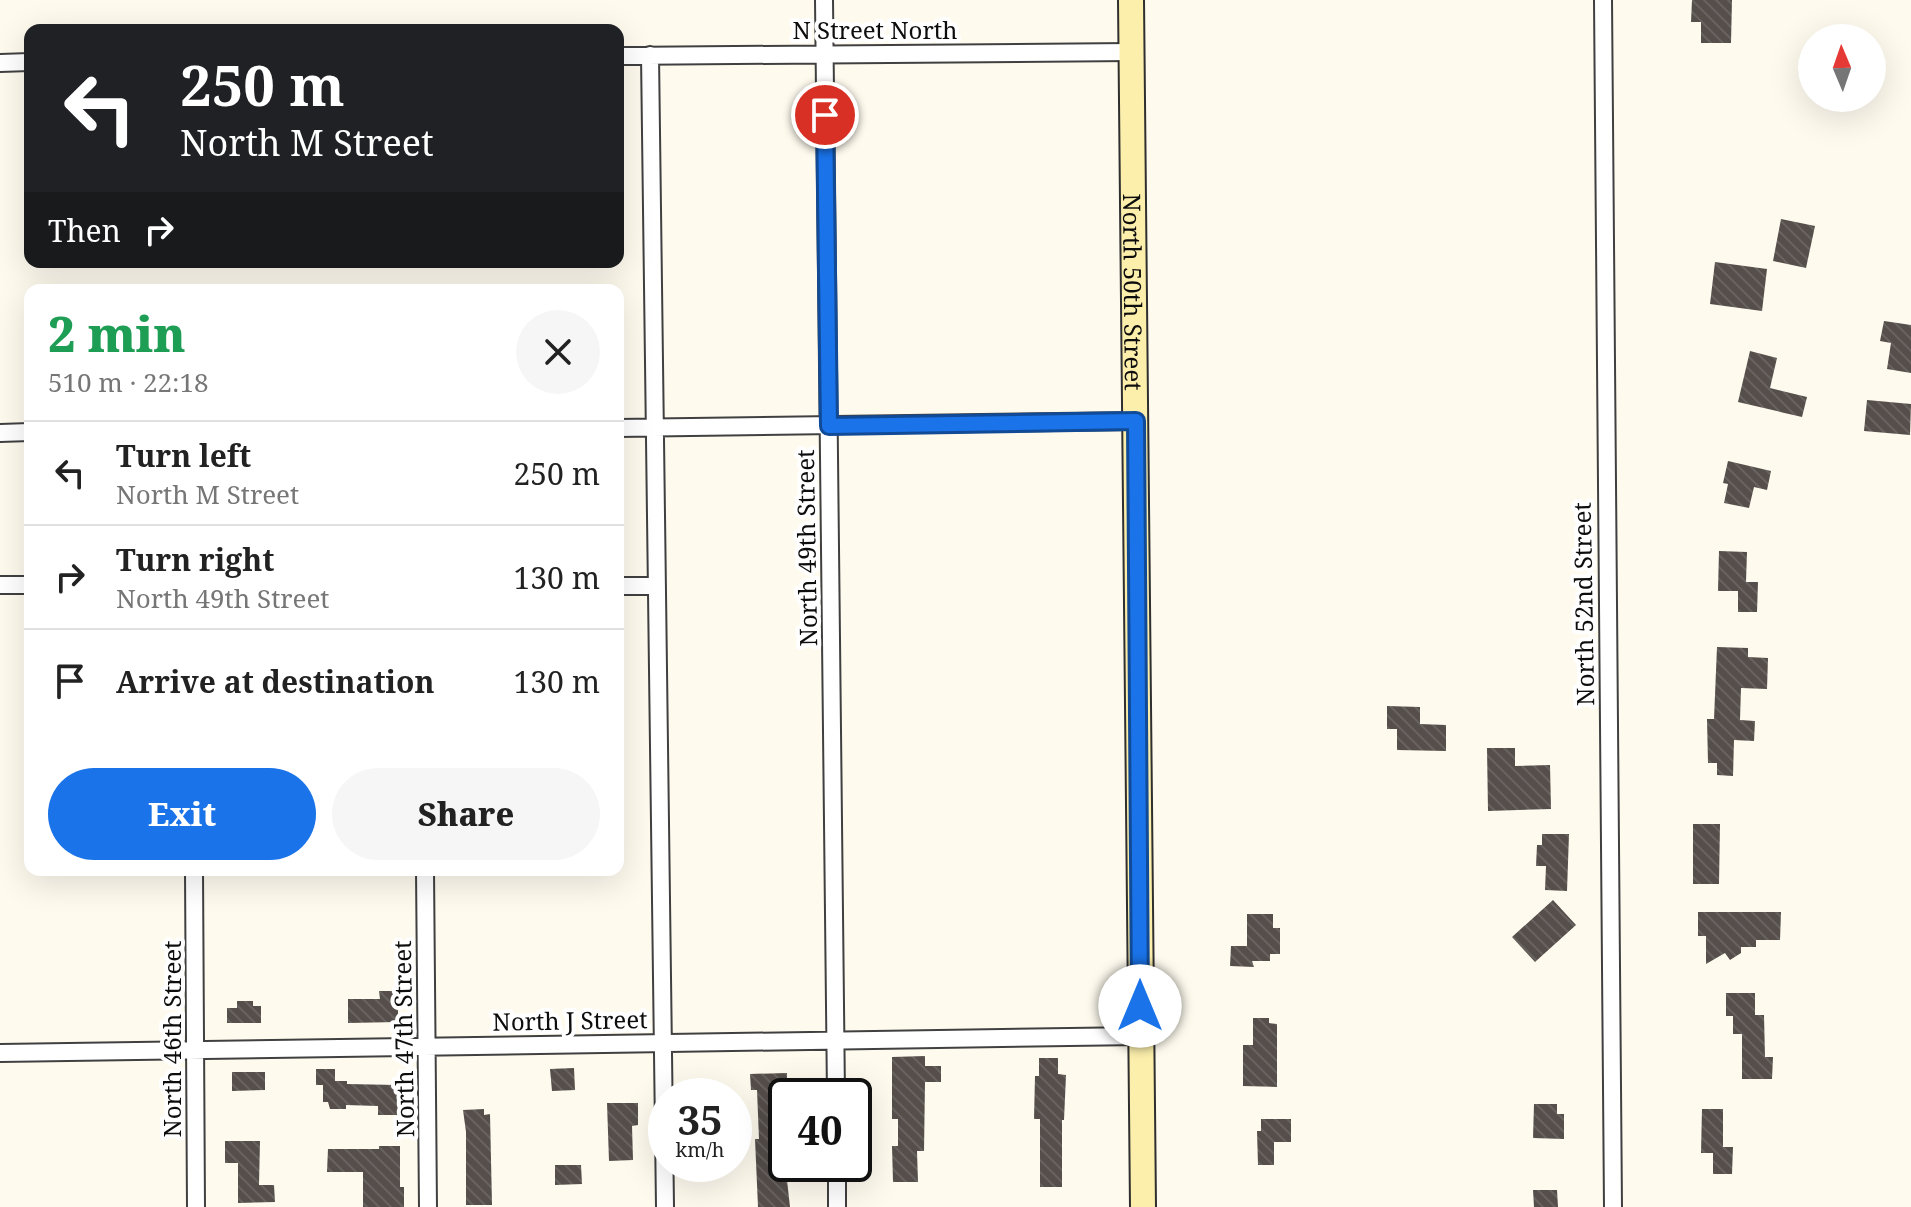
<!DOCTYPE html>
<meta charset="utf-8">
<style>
body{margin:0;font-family:"Noto Serif",serif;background:#f6f6f6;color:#222;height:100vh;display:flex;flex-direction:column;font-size:30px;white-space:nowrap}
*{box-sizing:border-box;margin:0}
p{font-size:26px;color:#767676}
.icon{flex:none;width:44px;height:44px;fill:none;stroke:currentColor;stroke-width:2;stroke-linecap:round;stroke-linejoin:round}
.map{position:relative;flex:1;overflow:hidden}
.details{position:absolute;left:24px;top:284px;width:600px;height:592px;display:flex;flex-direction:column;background:#fff;border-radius:16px;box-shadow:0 8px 32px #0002}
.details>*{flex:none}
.banner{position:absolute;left:24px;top:24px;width:600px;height:244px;border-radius:16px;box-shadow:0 8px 32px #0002;background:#202124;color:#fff;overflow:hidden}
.needle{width:52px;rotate:358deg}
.buttons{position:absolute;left:1798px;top:24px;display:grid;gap:16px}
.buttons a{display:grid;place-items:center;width:88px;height:88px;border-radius:50%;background:#fff;box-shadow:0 8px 32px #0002;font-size:40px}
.speed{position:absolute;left:648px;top:1078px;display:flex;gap:16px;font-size:40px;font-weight:700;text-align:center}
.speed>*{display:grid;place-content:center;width:104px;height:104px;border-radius:50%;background:#fff;box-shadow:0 8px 32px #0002;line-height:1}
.speed small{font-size:20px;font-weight:400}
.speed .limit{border:4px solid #111;border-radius:12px;background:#fff;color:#111}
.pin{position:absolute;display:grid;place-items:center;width:68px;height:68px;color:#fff;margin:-34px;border:4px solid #fff;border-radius:50%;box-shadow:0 2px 8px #0007}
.me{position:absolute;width:88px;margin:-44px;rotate:0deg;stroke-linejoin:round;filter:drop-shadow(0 0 6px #0008)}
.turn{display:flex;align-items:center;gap:28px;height:168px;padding:0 24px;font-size:36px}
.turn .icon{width:104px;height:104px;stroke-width:2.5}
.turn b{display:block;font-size:56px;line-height:68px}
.then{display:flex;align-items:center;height:76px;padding:0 24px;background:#0003;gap:16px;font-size:30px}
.round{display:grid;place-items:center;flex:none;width:84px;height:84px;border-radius:42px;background:#f6f6f6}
.head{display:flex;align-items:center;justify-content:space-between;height:136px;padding:0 24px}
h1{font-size:48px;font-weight:800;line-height:60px;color:#1e9e55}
.button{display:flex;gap:16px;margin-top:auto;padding:16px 24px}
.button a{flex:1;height:92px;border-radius:48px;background:#1a73e8;color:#fff;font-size:32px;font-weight:800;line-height:92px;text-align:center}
.button a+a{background:#f6f6f6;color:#222}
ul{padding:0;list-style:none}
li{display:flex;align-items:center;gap:24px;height:104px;padding:0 24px;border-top:2px solid #e0e0e0}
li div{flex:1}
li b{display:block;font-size:30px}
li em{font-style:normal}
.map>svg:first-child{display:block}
.building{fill:url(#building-back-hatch)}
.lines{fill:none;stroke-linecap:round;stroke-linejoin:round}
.street-casing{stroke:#404040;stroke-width:20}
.secondary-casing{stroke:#2f2f2f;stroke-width:28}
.street{stroke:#fff;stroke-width:16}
.secondary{stroke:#fcefac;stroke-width:24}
.route-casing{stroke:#114b97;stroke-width:20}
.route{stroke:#1a73e8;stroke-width:14}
.labels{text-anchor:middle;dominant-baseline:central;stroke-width:8;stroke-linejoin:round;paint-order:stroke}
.street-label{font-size:24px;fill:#0d0d0d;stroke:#fff}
</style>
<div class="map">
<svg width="1911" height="1207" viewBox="0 0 1911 1207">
<defs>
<pattern id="building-back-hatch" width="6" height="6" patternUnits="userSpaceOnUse" patternTransform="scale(2)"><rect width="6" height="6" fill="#554e4a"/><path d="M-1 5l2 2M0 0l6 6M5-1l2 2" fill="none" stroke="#686360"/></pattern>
</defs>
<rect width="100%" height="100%" fill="#fefaee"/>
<path class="building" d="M1692,0H1732L1731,43H1701V22H1691Z
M1781,219L1815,226L1806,268L1773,261Z
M1715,262L1767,269L1762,311L1710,304Z
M1884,321L1911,325V373L1887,369L1891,343L1880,341Z
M1750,351L1777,358L1770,388L1807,397L1802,417L1738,402Z
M1867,400L1911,404L1910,435L1864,431Z
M1728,461L1771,471L1767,490L1754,487L1749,508L1724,503L1728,484L1723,483Z
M1719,551L1747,552L1746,582H1758L1757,612H1738V591H1718Z
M1717,647L1748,648V657L1768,658L1767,689L1741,688L1740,720L1755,721L1754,741L1734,740L1733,776L1717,775V763H1708L1707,719H1714Z
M1387,706L1420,707V724L1446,725V751L1397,750V729H1387Z
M1487,748H1515V766L1550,765L1551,809L1488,811Z
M1693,824H1720L1719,884H1693Z
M1542,834H1569L1567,891L1545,890L1546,866H1536L1537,845H1542Z
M1553,900L1576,925L1535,962L1512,937Z
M1698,912H1781L1780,940H1756V947H1741V953L1730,960L1725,953L1706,964V936H1698Z
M1247,914H1273V928H1280V954H1270V961H1252L1254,967L1230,966L1231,946H1247Z
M379,991H398V1022L348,1023V999H380Z
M1726,993H1755V1015H1764L1765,1057H1773L1772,1079H1742V1034H1733V1016H1726Z
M237,1001H253V1006H261V1023H227V1008H237Z
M1253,1018H1269V1023L1277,1024V1087L1243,1086V1045H1253Z
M925,1056V1066H941V1082H925L924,1151H917L918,1182H893L892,1146H898V1119H892V1057Z
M1039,1058H1058V1074L1066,1075L1064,1120H1062V1187H1040V1119H1034L1035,1076H1039Z
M574,1068L575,1090L552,1091L550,1069Z
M316,1069H335V1081H347V1084L397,1085V1089H402V1115H378V1106L346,1105V1109H330L328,1102H323V1085H316Z
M232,1072H265V1090L232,1091Z
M787,1073L786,1171L790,1207H758L755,1139H759L757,1090H751L750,1074Z
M607,1103H638V1125L632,1126L633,1160L609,1161Z
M1534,1104H1557V1114H1564V1139L1533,1138Z
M484,1109V1115L490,1114L492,1205H466V1132L463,1110Z
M1702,1109H1723V1147H1733L1732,1174H1713V1153H1701Z
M1261,1119H1291V1142H1274V1165H1258L1257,1131H1261Z
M225,1141H260L259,1185H274L275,1202L238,1203V1163H225Z
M379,1146H400V1187H404V1207H363V1172H327L328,1149H379Z
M555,1165H581L582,1184L555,1185Z
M1533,1190H1557L1558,1207H1534Z"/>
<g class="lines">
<g class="street-casing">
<path id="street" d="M824,0L836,1096
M1603,0L1613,1207
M650,55L665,1207
M618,56L1132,52
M0,63L30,62
M618,428L1136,421
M0,433L30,432
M0,585H30
M618,586H657
M194,870L196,1207
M425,870L428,1207
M0,1053L1140,1036
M837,1164V1207"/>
</g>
<g class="secondary-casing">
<g id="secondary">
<path id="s1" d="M1131,0L1143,1207"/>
</g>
</g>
<use href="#street" class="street"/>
<use href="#secondary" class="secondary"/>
</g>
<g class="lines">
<g class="route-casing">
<path id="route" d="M825,115L829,426L1136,421L1140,1006"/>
</g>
<use href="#route" class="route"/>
</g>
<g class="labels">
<g class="street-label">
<text x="875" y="29">N Street North</text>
<text stroke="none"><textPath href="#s1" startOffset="292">North 50th Street</textPath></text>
<text transform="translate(806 548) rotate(-91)">North 49th Street</text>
<text transform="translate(1583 604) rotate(-91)">North 52nd Street</text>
<text transform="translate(570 1020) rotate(-1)">North J Street</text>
<text transform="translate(171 1039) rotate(-90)">North 46th Street</text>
<text transform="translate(403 1039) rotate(-91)">North 47th Street</text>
</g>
</g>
</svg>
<div class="buttons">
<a><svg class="needle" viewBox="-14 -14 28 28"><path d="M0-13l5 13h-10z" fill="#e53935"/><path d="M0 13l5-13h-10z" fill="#767676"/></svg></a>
</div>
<div class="speed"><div>35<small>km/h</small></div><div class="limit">40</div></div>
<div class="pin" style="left:825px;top:115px;background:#d93025"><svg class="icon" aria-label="arrive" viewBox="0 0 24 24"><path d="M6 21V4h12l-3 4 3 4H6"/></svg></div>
<svg class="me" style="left:1140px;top:1006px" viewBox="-20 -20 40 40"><circle r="19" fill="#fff"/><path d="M0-13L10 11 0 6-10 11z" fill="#1a73e8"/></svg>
<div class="banner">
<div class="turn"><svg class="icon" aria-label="left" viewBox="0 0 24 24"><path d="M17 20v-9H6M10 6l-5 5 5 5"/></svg><div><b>250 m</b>North M Street</div></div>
<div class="then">Then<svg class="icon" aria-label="right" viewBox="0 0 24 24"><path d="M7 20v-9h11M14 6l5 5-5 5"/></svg></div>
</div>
<section class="details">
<div class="head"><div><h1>2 min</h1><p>510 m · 22:18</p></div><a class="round"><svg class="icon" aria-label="close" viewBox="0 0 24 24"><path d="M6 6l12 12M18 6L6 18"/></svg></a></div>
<ul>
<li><svg class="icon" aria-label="left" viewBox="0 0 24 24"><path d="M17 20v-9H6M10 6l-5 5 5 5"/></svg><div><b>Turn left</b><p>North M Street</p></div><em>250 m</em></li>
<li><svg class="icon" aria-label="right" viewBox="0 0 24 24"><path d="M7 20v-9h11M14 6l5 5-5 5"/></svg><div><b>Turn right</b><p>North 49th Street</p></div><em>130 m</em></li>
<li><svg class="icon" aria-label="arrive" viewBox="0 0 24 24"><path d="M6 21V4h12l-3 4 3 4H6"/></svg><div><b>Arrive at destination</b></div><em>130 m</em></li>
</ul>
<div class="button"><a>Exit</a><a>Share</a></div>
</section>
</div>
